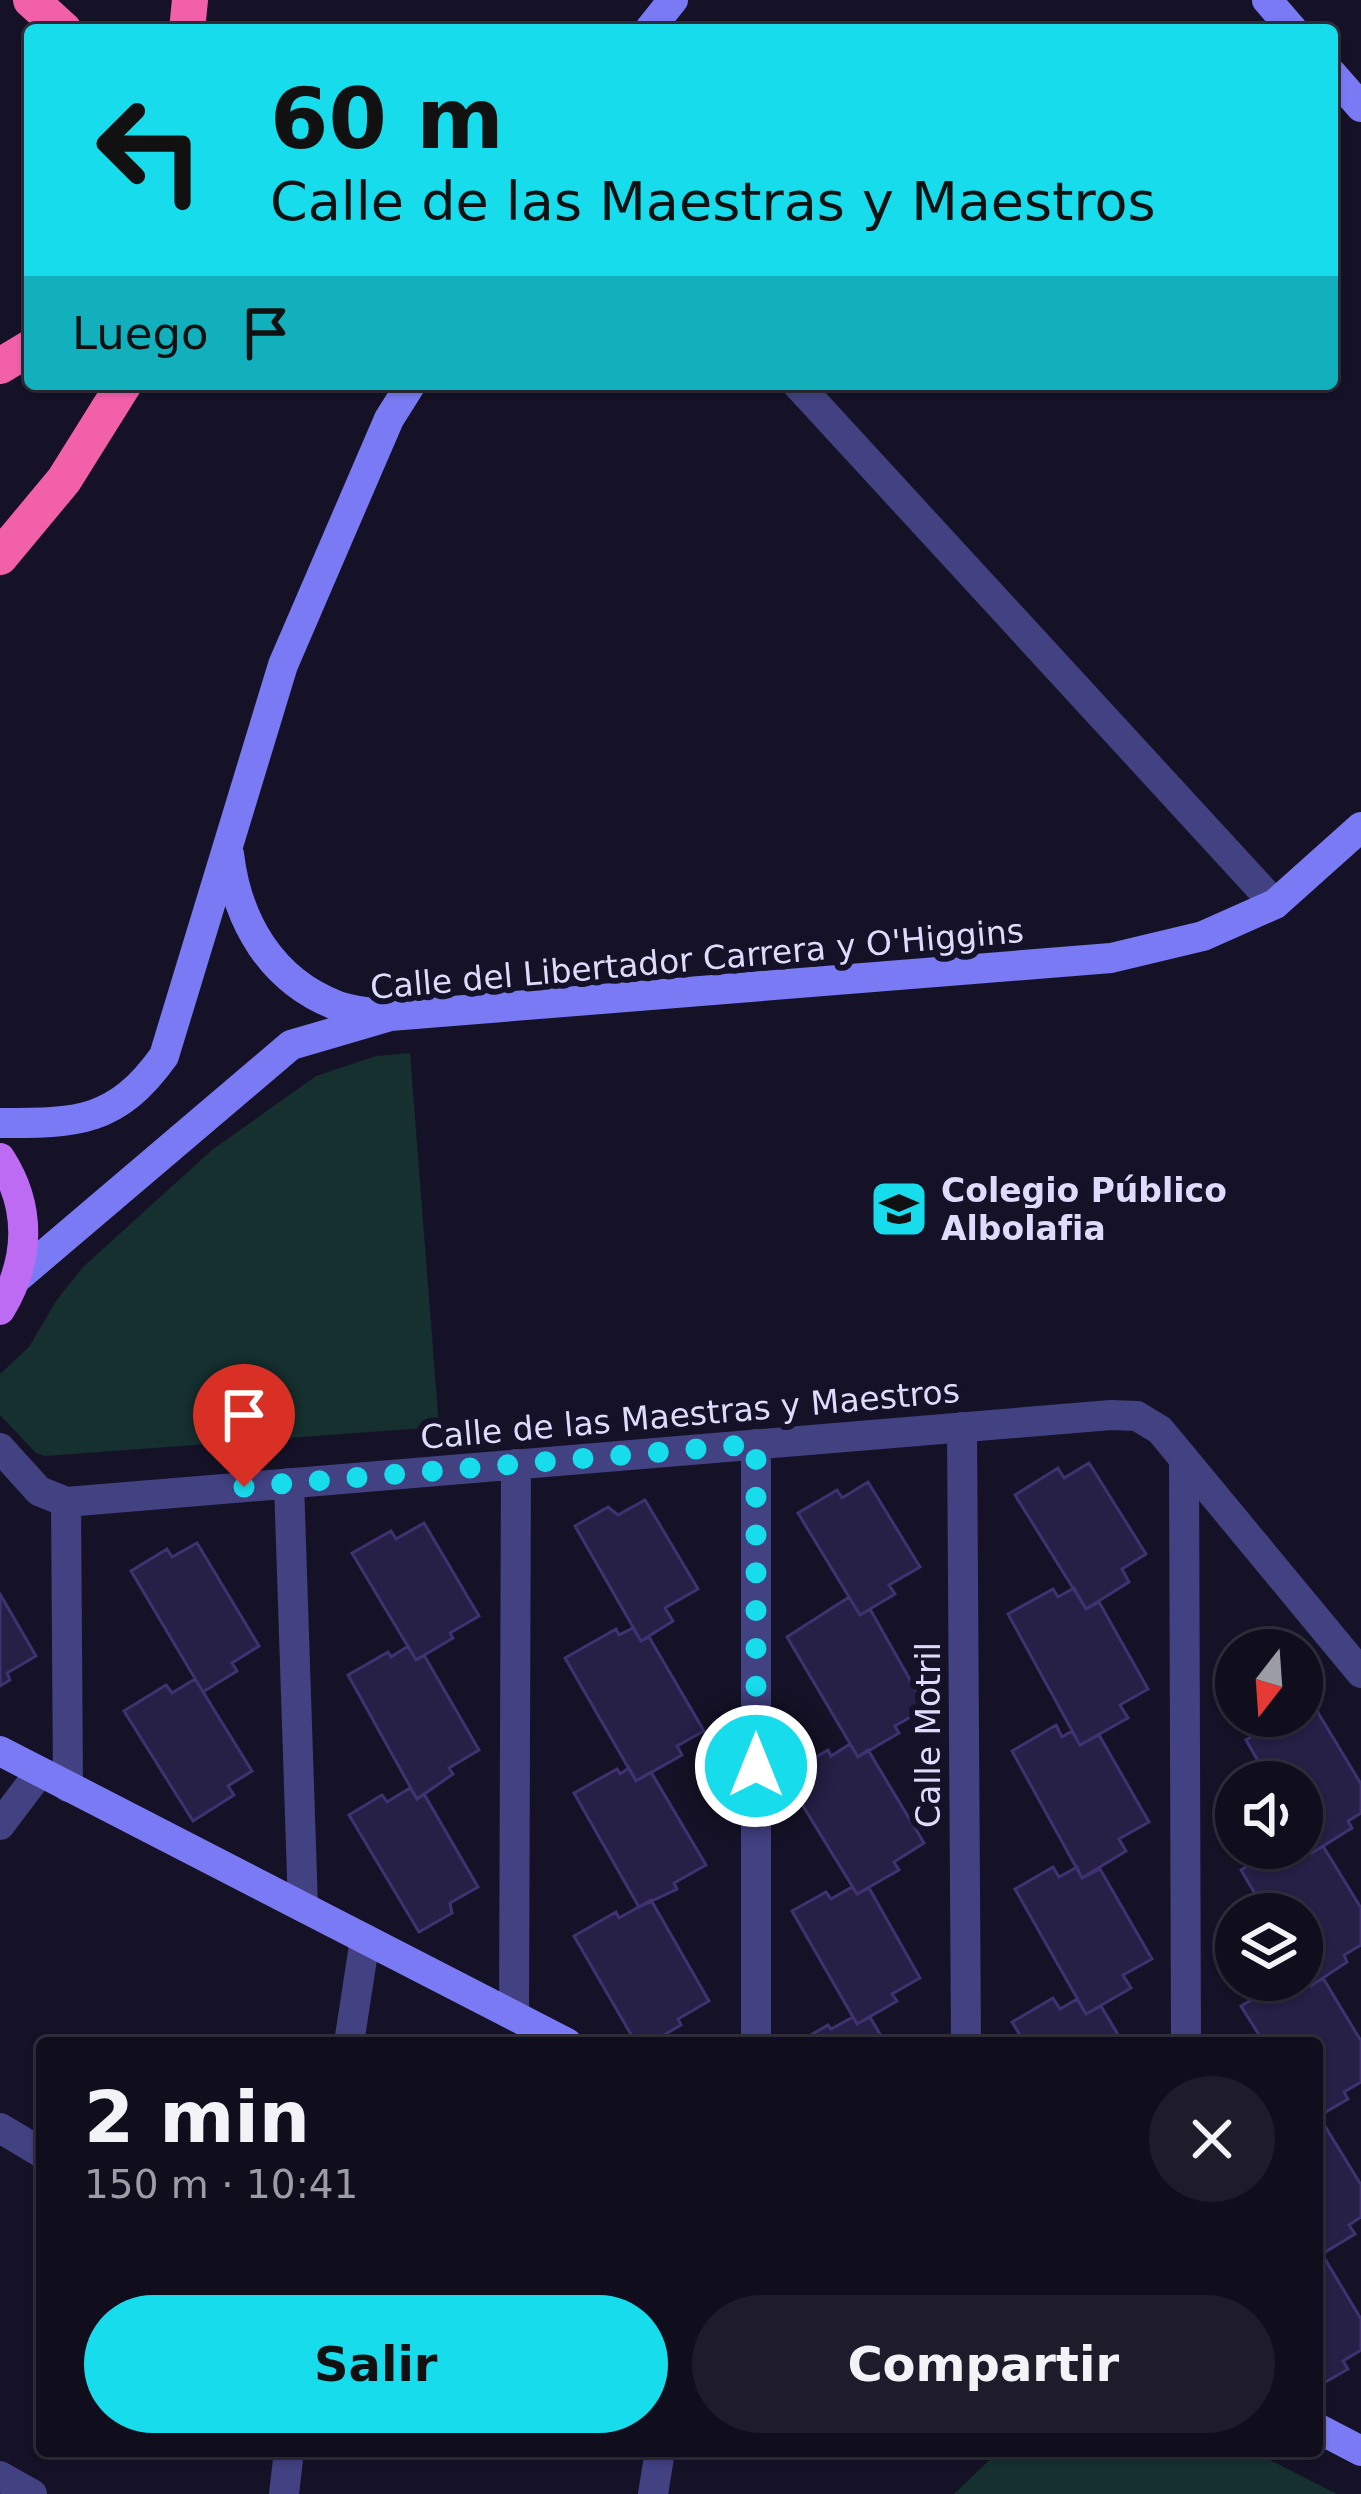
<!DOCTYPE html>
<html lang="es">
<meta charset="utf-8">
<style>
body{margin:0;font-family:"DejaVu Sans",sans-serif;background:#1e1c2a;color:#f1f3f6;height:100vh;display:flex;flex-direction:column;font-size:45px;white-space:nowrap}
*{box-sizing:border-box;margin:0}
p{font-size:39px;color:#9c9ca4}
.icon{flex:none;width:66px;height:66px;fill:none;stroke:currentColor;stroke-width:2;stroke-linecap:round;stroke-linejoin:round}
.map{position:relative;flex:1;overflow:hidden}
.panel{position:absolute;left:36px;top:2037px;width:1287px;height:420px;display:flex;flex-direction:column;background:#100e1d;border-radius:12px;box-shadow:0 3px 9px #0004,0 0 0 3px #302e3b}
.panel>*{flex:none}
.hud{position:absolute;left:24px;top:24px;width:1314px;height:366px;border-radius:12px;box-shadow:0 3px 9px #0004,0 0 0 3px #302e3b;background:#17dcec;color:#111;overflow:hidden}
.needle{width:78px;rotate:197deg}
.controls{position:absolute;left:1215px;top:1629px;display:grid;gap:24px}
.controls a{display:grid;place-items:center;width:108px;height:108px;border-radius:50%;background:#100e1d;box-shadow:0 3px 9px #0004,0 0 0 3px #302e3b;font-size:60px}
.pin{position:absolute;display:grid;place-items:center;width:102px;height:102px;color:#fff;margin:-123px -51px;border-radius:50% 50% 50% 0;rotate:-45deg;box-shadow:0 0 12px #0007}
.pin .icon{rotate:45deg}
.me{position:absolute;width:132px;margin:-66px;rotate:0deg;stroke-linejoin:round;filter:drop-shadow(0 0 9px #0008)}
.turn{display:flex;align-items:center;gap:42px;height:252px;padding:0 48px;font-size:54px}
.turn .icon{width:156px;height:156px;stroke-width:2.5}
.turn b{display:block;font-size:84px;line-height:102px}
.then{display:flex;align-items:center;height:114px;padding:0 48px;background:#0003;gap:24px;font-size:45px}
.round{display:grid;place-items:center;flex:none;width:126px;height:126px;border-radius:63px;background:#1e1c2a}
.overview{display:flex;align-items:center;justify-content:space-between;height:204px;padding:0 48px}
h1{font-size:72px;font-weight:700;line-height:90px}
.action{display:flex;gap:24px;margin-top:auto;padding:24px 48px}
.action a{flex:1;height:138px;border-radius:72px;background:#17dcec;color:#111;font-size:48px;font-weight:700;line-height:138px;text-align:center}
.action a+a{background:#1e1c2a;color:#f1f3f6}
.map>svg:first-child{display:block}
.green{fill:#15302f}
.building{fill:#261f46;stroke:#3e3370;stroke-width:3}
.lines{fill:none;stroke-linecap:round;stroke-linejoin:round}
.street{stroke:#424182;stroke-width:30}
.secondary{stroke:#7a7af4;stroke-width:30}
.primary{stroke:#bd6bf3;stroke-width:30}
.highway{stroke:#f260aa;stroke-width:36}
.route{stroke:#17dcec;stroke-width:21;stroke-dasharray:0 37.8}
.labels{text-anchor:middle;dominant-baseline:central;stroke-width:12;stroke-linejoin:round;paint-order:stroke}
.street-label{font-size:33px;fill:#dedbfc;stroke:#151227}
.poi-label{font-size:33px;font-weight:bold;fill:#dedbfc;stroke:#151227;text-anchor:start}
</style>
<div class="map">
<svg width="1361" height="2494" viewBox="0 0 1361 2494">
<rect width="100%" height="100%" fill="#151227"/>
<path class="green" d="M410,1053L439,1427L45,1456L36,1453L0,1415V1374L29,1347L56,1301L83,1267L212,1150L316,1076L376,1056Z
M999,2451H1252L1337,2494H954Z"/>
<path class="building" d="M1089,1463L1146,1554L1122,1569L1129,1582L1086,1609L1015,1495L1058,1468L1064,1478Z
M868,1482L920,1567L889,1585L895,1594L860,1615L798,1513L837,1490L842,1498Z
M645,1500L698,1589L665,1608L673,1621L641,1641L575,1526L608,1507L618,1515Z
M424,1523L479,1616L450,1633L453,1638L416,1660L352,1553L391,1531L396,1539Z
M197,1543L259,1646L232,1663L237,1671L203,1692L131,1571L167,1549L172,1557Z
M1074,1588L1086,1609L1099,1602L1148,1689L1120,1705L1128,1718L1080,1745L1008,1614L1053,1589L1058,1597Z
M0,1594L36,1656L7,1673L10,1680L0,1686Z
M849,1597L860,1615L870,1609L926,1708L895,1726L899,1733L858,1757L787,1637Z
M633,1628L641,1641L649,1637L704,1731L677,1746L682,1755L636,1781L565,1658L616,1629L619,1635Z
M408,1646L416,1660L424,1655L479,1750L449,1768L453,1774L417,1799L348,1675L388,1652L391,1657Z
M195,1679L252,1771L228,1786L234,1795L193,1821L124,1711L166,1685L172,1693Z
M1317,1711L1361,1784V1813L1348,1821L1352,1828L1312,1853L1302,1837V1782H1270L1246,1740L1281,1719L1286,1729Z
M1056,1725L1062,1737L1072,1731L1080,1745L1099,1735L1149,1822L1119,1839L1126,1851L1082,1878L1012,1751Z
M850,1744L858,1757L868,1750L924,1843L894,1862L899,1870L857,1894L784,1775L828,1750L831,1756Z
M629,1768L636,1781L651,1772L706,1865L674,1883L677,1889L639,1907L574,1793L617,1769L620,1774Z
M410,1788L417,1799L424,1794L478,1887L450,1903L452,1913L419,1932L349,1815L382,1795L387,1802Z
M1306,1843L1312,1853L1323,1846L1361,1908V1945L1344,1955L1347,1962L1311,1986L1302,1971V1914H1267L1241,1870L1277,1848H1287L1290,1853Z
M1053,1867L1059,1877L1077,1867L1082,1878L1100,1869L1152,1959L1123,1975L1131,1988L1086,2014L1015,1889Z
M852,1887L857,1894L869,1888L920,1978L892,1994L897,2001L857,2024L792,1911L826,1892L831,1899Z
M651,1900L709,2001L678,2019L681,2025L650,2043H636L574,1936L616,1912L619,1918Z
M1306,1978L1311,1986L1323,1978L1361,2041V2082L1344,2092L1348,2099L1319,2116L1317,2043H1264L1241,2006L1284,1981L1289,1989Z
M1053,1998L1060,2009L1077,1999L1086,2014L1101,2006L1123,2043H1025L1012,2022Z
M853,2017L857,2024L870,2017L885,2043H797L828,2025L831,2029Z
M1317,2113L1361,2185V2217L1349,2225L1355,2234L1317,2257Z
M1322,2254L1361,2319V2350L1343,2361L1348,2369L1317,2387V2257Z"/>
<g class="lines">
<path class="street" d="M797,384L1275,904
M962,1427L966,2043
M0,1448L39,1491L66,1502L1111,1415L1137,1416L1160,1430L1361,1673
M1184,1462L1186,2043
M289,1483L303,1907
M66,1502L68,1787
M0,1825L40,1772
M514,2015L516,1464
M349,2043L365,1939
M756,2043V1444
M0,2128L42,2153
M0,2476L32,2494
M284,2494L289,2451
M653,2494L660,2451"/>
<path class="secondary" d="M1267,0L1293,30
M649,30L673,0
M1332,74L1361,107
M229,854C237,921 271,981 338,1006C352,1011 370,1012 385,1015
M0,1123C78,1123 116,1123 164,1056L283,665L389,419L411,384
M17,1278L291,1045L390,1016L1111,958L1203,936L1275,904L1361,827
M0,1751L567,2043
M1317,2428L1361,2451"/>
<path class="primary" d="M0,1158C32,1207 30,1261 0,1310"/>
<path class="highway" d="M31,0L64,30
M187,30L190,0
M0,366L30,348
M0,557L64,480L124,384"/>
</g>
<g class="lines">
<path class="route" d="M244,1487L756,1444V1766"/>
</g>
<defs>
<g id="school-square" transform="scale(3)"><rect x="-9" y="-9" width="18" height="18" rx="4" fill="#17dcec" stroke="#151227"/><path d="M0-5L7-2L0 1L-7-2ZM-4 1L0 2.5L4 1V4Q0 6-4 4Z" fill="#111"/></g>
</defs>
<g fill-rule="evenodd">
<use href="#school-square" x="899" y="1209"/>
</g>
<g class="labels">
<g class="street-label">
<text transform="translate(697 959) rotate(-5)">Calle del Libertador Carrera y O'Higgins</text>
<text transform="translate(690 1414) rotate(-5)">Calle de las Maestras y Maestros</text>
<text transform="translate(928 1735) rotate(-90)">Calle Motril</text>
</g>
<g class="poi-label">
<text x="941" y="1190">Colegio Público<tspan x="941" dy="38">Albolafia</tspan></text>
</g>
</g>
</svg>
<div class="controls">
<a><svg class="needle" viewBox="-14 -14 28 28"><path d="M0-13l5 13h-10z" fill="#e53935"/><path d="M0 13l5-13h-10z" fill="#9c9ca4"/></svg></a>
<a><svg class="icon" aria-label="sound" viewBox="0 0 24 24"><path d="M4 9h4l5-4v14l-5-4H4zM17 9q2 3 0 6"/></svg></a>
<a><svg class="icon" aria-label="layers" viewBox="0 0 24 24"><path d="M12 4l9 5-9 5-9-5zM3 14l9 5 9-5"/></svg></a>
</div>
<div class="pin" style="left:244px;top:1487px;background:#d93025"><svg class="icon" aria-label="arrive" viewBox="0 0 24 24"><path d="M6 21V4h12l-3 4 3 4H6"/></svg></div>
<svg class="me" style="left:756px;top:1766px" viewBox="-20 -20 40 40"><circle r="17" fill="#17dcec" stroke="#fff" stroke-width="3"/><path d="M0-11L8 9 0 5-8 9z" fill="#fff"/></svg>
<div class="hud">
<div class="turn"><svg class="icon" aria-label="left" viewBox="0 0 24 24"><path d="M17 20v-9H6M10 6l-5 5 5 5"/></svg><div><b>60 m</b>Calle de las Maestras y Maestros</div></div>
<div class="then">Luego<svg class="icon" aria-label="arrive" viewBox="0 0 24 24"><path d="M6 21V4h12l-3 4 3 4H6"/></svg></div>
</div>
<section class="panel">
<div class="overview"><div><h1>2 min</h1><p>150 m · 10:41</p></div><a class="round"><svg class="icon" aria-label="close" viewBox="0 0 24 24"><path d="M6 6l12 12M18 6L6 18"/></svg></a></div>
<div class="action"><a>Salir</a><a>Compartir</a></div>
</section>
</div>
